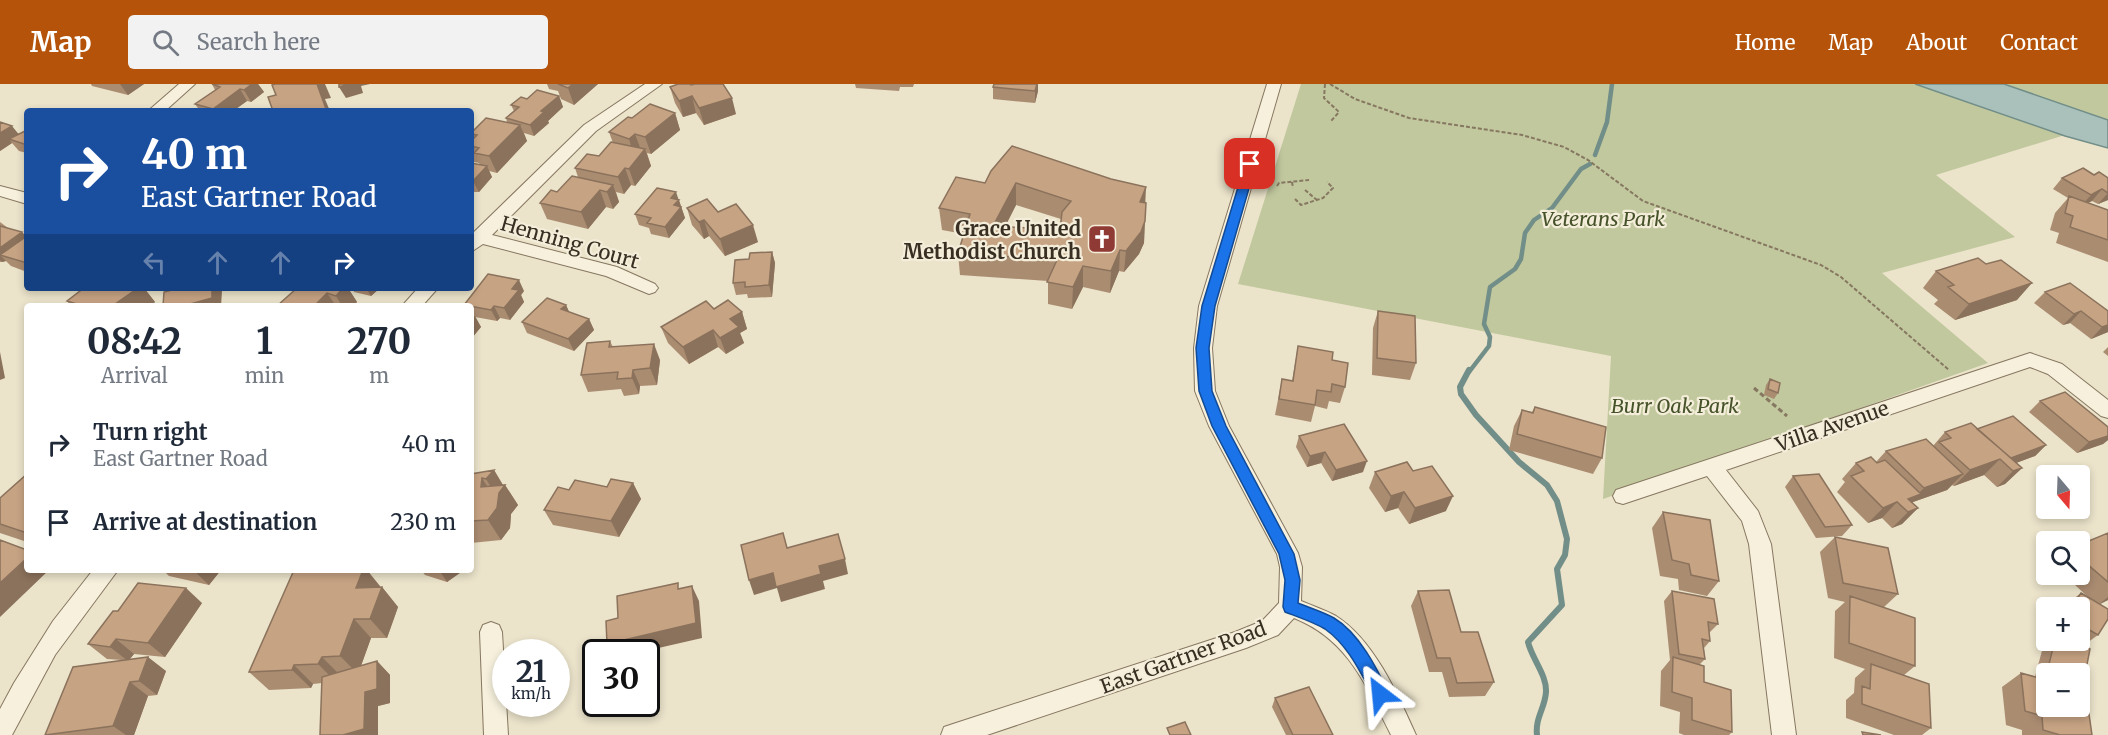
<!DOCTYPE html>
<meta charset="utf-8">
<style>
body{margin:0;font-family:Merriweather,serif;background:#f2f2f3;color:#1f2937;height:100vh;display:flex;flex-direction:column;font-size:22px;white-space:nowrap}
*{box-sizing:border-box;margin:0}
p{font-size:20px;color:#747a83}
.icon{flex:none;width:33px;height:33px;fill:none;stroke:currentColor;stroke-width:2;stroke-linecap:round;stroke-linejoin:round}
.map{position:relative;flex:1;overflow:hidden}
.drawer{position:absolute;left:24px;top:219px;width:450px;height:270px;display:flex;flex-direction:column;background:#fff;border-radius:6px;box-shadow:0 3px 9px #0003}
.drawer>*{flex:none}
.banner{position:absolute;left:24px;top:24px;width:450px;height:183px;border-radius:6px;box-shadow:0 3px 9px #0003;background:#1a4fa0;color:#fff;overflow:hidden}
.needle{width:39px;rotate:161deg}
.fabs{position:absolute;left:2036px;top:381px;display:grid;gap:12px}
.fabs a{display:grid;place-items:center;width:54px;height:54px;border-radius:6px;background:#fff;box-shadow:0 3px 9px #0003;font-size:30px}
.speed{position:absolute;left:492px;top:555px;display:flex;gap:12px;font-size:30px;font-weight:700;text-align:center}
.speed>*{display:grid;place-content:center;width:78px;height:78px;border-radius:50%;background:#fff;box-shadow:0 3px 9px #0003;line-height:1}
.speed small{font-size:15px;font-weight:400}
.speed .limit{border:3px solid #111;border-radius:9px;background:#fff;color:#111}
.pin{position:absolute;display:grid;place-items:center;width:51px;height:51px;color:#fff;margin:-26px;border-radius:12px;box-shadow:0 3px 9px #0006}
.me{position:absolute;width:66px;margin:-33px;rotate:331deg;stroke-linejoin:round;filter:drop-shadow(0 0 4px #0008)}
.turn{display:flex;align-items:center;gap:21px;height:126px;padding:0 18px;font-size:27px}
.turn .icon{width:78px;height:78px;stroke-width:2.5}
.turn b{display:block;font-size:42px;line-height:51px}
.lanes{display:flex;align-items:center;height:57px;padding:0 18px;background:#0003;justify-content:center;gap:30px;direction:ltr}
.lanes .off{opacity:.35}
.eta{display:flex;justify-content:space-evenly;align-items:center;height:102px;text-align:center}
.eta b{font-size:36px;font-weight:700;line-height:42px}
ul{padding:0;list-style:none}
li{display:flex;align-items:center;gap:18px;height:78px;padding:0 18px}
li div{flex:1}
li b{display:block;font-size:22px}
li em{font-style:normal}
header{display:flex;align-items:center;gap:36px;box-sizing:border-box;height:84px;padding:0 30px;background:#b45309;color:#fff}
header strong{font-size:28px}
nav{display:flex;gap:33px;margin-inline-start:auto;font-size:21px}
.search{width:420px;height:54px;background:#f2f2f3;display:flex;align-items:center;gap:15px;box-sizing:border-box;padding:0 21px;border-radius:6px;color:#747a83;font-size:22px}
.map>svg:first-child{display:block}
.green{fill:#c1c89e}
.water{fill:#aac0bb;stroke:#718e88;stroke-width:1.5}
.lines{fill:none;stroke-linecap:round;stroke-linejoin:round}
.stream-far1{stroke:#718e88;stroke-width:4.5}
.stream{stroke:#718e88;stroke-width:6}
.minor-casing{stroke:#867760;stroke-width:2}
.path-far1{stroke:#867760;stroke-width:2;stroke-dasharray:4 2;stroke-linecap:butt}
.path{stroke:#867760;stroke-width:3;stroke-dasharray:5 3;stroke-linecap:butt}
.minor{fill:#f6f0dd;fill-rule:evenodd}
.wall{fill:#aa8c71;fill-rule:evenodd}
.shaded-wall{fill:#8b725c}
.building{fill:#c6a383;stroke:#8b725c;stroke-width:1.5;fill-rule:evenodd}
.route{fill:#1a73e8;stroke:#114b97;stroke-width:1.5}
.labels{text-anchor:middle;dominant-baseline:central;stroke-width:4.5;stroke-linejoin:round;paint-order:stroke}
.park-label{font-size:20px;font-style:italic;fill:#46532a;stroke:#f3edd9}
.poi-label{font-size:20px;font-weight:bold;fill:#382e22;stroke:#f3edd9;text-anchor:end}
.street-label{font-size:20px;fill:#382e22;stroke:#f3edd9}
</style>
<header>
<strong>Map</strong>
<div class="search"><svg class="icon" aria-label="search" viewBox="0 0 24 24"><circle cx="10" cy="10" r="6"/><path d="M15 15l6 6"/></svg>Search here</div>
<nav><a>Home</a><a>Map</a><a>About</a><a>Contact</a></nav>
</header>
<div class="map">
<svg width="2108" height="651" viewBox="0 0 2108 651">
<rect width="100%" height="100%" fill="#ebe3ca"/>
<path class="green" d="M1301,0H2108V45L2097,41L1936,91L2015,153L1882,189L1988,279L1603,415L1611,272L1238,200Z"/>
<path class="water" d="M1915,0H2004L2108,36V64L2065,52Z"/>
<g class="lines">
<path class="stream-far1" d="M1595,71L1607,38L1612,0
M1469,288L1489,262L1490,253L1484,240L1490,203L1515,185L1521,175L1525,149L1534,136L1552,124L1581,85L1590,80"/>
<path class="stream" d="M1469,286L1460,303L1461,310L1476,331L1519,378L1547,401L1557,417L1567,455L1565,471L1557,485L1562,521L1528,558C1532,575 1547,591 1546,608C1545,624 1535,634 1537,651"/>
<g class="minor-casing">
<path id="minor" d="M179,0H195L165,27H148Z
M645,0H662L596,47L492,151L617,183L655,200L658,204L655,208L649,210L606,192L483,160L471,168L473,149L584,41Z
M1267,0H1281L1217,222L1212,264L1215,307L1229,342L1298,469L1302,483L1301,517C1313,522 1325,526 1336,532C1374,556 1398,611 1416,651H1391C1366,602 1349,556 1294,534L1278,551L1246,564L987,651H941L944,643L953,640L1235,548L1262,537L1279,519L1280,483L1277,470L1209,342L1195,307L1194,264L1199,222Z
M0,102L27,109V120L0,112Z
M418,204H438L422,222H402Z
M2030,269L2062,280L2108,316V334L2101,332L2048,290L2030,283L1726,386L1758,427L1771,460L1796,651H1772L1749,460L1742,437L1707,392L1623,420L1616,418L1613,412L1616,406Z
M93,486H118L55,571L12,651H0V625L14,599L53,537Z
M491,538L499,541L502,548L508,651H484L480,548L483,541Z"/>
</g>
<path class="path-far1" d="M1325,0L1324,14L1339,28L1331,37
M1330,0L1355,15L1409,34L1522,51L1564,63L1588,76L1643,117L1821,181L1841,193L1949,286
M1292,98L1293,104
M1277,102L1279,99L1309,96
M1305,106L1318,117
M1295,115L1301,121L1323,114L1333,104L1327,98"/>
<path class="path" d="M1754,304L1787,332"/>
<use href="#minor" class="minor"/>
</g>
<path class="wall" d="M91,0H144L128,11L92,2Z
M212,0H258L264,8L251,18L247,17L233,27H200L195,20L215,6Z
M547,0H598L574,21L561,15L558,7L549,5Z
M855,0H914L913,3H900L899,7L856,4Z
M691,1L736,30L704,41L696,29L683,33L675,19L670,3Z
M993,3L1038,7L1035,19L993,15Z
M559,12L563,23L548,37L549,39L534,52L524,49L527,57L497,89L489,87L492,93L479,108H471V79L480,81L479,79L474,78L471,71V57L473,55L471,49L507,38L506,34L514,27L511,21L527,15Z
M675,29L680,46L651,70L647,69L651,82L635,102L631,101L624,110L616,108L619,118L613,125L606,123L588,145L547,135L540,119L578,93L575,84L599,72L613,59L609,48L632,34Z
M0,38L19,50L27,46V69L19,67L12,59L0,67Z
M991,87L1145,119L1144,159L1139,170L1124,188L1119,187L1110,209L1083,203L1072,225L1048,220V197L960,191L958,169L964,150L942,146L939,124L985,99ZM1016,121L1061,135L1060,146L1005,143Z
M2094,91L2108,94V116L2098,120L2092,117L2088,119L2108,126V178L2056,159L2059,149L2050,146L2055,129L2068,114L2053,105L2062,94Z
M678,116H679L685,134L669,154L651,150L649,144L639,141L635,130Z
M687,124L718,128L758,158L725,172L709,152L704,155L692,141Z
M0,138L8,144L26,152H27V188L11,182L6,177L2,178H0Z
M772,168L775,179L772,213L748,214L747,210L736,211L733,199L749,175Z
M1986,180L2017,216L1955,236L1934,220L1938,216L1923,204L1936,187Z
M80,204H144L155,218L150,222H71L67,217L82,205Z
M348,204L357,218L353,222H277Z
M352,204H380L371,212L354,208Z
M524,207L521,211L524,218L510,236L500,234L497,237L475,233L481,243L471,255V222H464V221Z
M2045,208L2108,227V248L2091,255L2070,239L2063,241L2034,219Z
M566,221L569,228L589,235L594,246L574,267L527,249L522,238Z
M714,225L742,228L747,245L740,249L744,259L726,270L718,263L689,280L668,259L661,243Z
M1378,227L1416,279L1410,296L1372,291L1373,244Z
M610,257L613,263L660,276L657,301L640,302L639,310L624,312L621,305L588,308L581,291Z
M1298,262L1332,276L1345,303L1340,319L1329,317L1327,325L1315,322L1311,338L1275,331L1282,295L1292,297Z
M2108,263V272L2103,268Z
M1770,295L1778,309L1774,315L1764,311L1766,301Z
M2040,317L2108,343V356L2103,360L2077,369L2029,328Z
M1535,323L1602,374L1593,390L1509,366L1514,342L1522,326L1532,328Z
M1977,345L2046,361L2035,372L2016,379L2022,384L2005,400L1997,403L1984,391L1954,402L1952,401L1947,406L1913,418L1912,419L1918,424L1902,440L1892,444L1882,434L1868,439L1837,408L1845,398L1842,395L1856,379L1876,378L1886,367L1933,362L1945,348Z
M1299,352L1363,388L1332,397L1321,379L1307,383L1296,363Z
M494,386L503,401H505L518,421L511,430L510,444L501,456L471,459V390Z
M1413,387L1446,427L1409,440L1398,424L1385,428L1369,404L1375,388Z
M27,390V458L0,449V414Z
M1793,392L1852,441L1842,452L1816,454L1785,403Z
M633,399L641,415L619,453L553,441L544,426L569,406L607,403Z
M1663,428L1719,497L1707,512L1679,506L1678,495L1660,492L1652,444Z
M2108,449V516L2100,520L2098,551L2084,561L2076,556H2079V524H2065L2068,519L2081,509L2088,513L2063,490H2079V461Z
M1835,453L1898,510L1884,523L1915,582L1904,591L1931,644L1922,651H1894L1846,634V616L1854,609L1855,594L1865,585L1834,574L1835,527L1845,518L1828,514L1820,468Z
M163,486H221L209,501L169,492Z
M421,486H464L447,498L425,491Z
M380,502V504L382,503L398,523L387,554H371L361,582L377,577L390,591V619L378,622V651H320L322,599L313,600L311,604L269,606L249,588Z
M1418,507L1461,548L1494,598L1485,612L1449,613L1442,588H1429L1411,522Z
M1672,507L1718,540L1709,549L1710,557L1704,564L1705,575L1700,580L1704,598L1732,648L1729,651H1684L1679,649L1680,628L1660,622L1661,587L1670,576L1664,517Z
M202,519L165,573L134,570L130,575L166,587L157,611L148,612L134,651H45L122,576L107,575L88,560L118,527Z
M2047,556H2072L2083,601L2079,604V590H2046V622L2092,651H2022V646L2006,641L2002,603L2021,589L2035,593L2044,559Z
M1275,614L1333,651H1286L1272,623Z"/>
<path class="shaded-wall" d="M120,0H144L128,11Z
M252,0H258L264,8L251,18L244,6Z
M317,0H325L331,14L325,15L330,27H319Z
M349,0H370L361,2L363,9L346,14L339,3Z
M573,0H598L574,21L568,4Z
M1037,0H1038V7L1035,19V7Z
M240,5L247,17L233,27H214L213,25Z
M559,12L563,23L548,37L549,39L534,52L530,41L541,27Z
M692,12L696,29L683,33L679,17Z
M732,14L736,30L704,41L699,24Z
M675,29L680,46L651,70L645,53Z
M520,41L527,57L497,89L489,72Z
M12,42L21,53L9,55L12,59L0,67V49Z
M635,50L641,66L634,72L629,55Z
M645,65L651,82L635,102L629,85Z
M487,82L492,93L479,108L473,97Z
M625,84L631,101L624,110L618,93Z
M1016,99V121L994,164L993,142Z
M613,101L619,118L613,125L607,108Z
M1146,103L1145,125L1140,118Z
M2102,105L2092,117L2081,122L2091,111Z
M600,106L606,123L588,145L581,128Z
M676,108L685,134L669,154L665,143L671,114Z
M2108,109V116L2098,120Z
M704,136L709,152L704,155L699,138Z
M1145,137L1144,159L1139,170L1124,188L1126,167Z
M753,141L758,158L725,172L720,155Z
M22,148L27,153L0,171L6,177L2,178L0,176V164Z
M1120,166L1119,187L1110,209L1111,187Z
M772,168L775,179L772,213L769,201Z
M1083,182V203L1072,225L1073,203Z
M519,196L524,207L521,211L524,218L510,236L504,224L512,205Z
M2032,199L2017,216L1955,236L1969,220Z
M138,204H144L155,218L150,222H112Z
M212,204H219L222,207L221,222H183Z
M343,204H348L357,218L353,222H342L336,212Z
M366,204H380L371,212Z
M327,209L336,222H318L316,220Z
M566,221L571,232L561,225Z
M494,222L500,234L497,237L491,226Z
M2081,227L2070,239L2063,241L2074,230Z
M742,228L747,245L740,249L744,259L726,270L720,254L730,235Z
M475,232L481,243L471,255V236Z
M589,235L594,246L574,267L568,255Z
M2108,241V248L2091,255L2102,243Z
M713,246L718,263L689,280L683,263Z
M654,260L660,276L657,301L650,284Z
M0,268L5,294L0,296Z
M633,286L640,302L639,310L632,294Z
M2108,352V356L2103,360L2077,369L2089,358Z
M2046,361L2035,372L2008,382L2009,374Z
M1325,368L1321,379L1307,383L1310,372Z
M2000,375L1984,391L1954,402L1970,386Z
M1367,377L1363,388L1332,397L1336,386Z
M2022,384L2005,400L1997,403L2013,387Z
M494,386L504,403L505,401L518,421L511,430L510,444L501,456L488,436L498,414L486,395Z
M1963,390L1947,406L1913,418L1905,426L1908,415L1916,412L1924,404Z
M482,394L495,415L481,403Z
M633,399L641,415L619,453L611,437Z
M1404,408L1398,424L1385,428L1391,412Z
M1453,412L1446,427L1409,440L1415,424Z
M1897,418L1882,434L1868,439L1883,424Z
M1918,424L1902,440L1892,444L1908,428Z
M27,474V486H49L0,533V499Z
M845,475L848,490L823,497L825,505L781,518L777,504L754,511L749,496L773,489L819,482Z
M193,486H221L209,501Z
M363,486H367L380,502L373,524L356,504Z
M439,486H464L447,498Z
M692,502L699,517L702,554L641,568H612L607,560Z
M382,503L398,523L387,554L370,535Z
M186,504L202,519L165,573L148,559Z
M2108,513V516L2098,521Z
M354,535L371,554L358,590L340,572Z
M116,555L134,570L128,577L110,563Z
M148,573L166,587L157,611L139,597Z
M322,573L340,591L337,599L318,580Z
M377,577L390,591V619L378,622V651H343L365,608Z
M294,581L313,600L311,604L292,586Z
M130,598L148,612L134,651H126L113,642Z"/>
<path class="building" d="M212,0H252L244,6L240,5L213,25L195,20L220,3Z
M275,0H317L326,25L319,27H273L268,13L276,11L272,1Z
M339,0H349L339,3Z
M558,0H573L568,4Z
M678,0H690L691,1L695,0H723L732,14L699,24L692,12L679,17L670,3Z
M994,0H1037L1035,7L993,3Z
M537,6L559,12L541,27L544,28L530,41L506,34L519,23L511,21L521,13L527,15Z
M650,20L675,29L645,53L635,50L629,55L609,48L628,33L632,34Z
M486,34L520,41L489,72L474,69L479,64L471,62V57L477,51L471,50V49Z
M0,38L12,42L0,49Z
M27,46V61L9,55Z
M611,58L645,65L629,85L625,84L618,93L575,84L587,70L599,72Z
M1012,62L1111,95L1146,103L1140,118L1146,119L1145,137L1141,148L1126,167L1120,166L1111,187L1083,182L1073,203L1047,198L1057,176L958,169L970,130L939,124L956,93L985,99L991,87ZM1016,99L1071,117L1062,128L1060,146L993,142Z
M471,79L487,82L473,97L471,96Z
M2083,84L2094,91L2099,88L2108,94V109L2102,105L2091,111L2062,94Z
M572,92L613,101L607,108L600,106L581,128L540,119L551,106L557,108Z
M657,104L676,108L671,114L679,116L674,121L681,123L665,143L647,139L651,134L635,130Z
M2069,112L2108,126V156L2070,143L2073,132L2065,129Z
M707,115L718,128L736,120L753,141L720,155L704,136L699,138L687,124Z
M0,142L22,148L0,164Z
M27,152V179L0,171Z
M772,168L769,201L745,203V198L733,199L735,176L749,175L750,169Z
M1978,174L1986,180L2001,176L2032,199L1969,220L1948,203L1954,201L1936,187Z
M488,190L519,196L512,205L519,206L504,224L494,222L491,226L464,221Z
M2070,199L2108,227V241L2102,243L2081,227L2074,230L2045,208Z
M84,204H138L112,222H83L67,217Z
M180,204H212V214L183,222H163L164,208Z
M297,204H343L336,212L327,209L316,220L325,222H277Z
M547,214L566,221L561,225L589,235L568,255L522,238Z
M728,216L742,228L730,235L739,243L720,254L713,246L683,263L661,243L706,217L714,225Z
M1378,227L1415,232L1416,279L1377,274Z
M610,257L609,263L654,260L650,284L633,286L632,294L617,295L618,288L581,291L587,259Z
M1298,262L1333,268L1332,276L1348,279L1345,303L1332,300L1331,308L1317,306L1315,321L1279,315L1282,295L1293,297Z
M1770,295L1780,299L1778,309L1768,305Z
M2065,308L2108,343V352L2089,358L2040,317Z
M1535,323L1606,343L1602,374L1517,350L1522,326L1533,329Z
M2013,332L2046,361L2011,374L1977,345Z
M1971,339L2022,384L2013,387L2000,375L1970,386L1939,358L1951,354L1945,348Z
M1344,340L1367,377L1336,386L1325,368L1310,372L1299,352Z
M1926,355L1963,390L1924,404L1886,367Z
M1871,373L1877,379L1885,376L1921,410L1908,415L1918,424L1908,428L1897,418L1883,424L1851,392L1864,387L1856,379Z
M1407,378L1413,387L1432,382L1453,412L1415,424L1404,408L1391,412L1375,388Z
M494,386L486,395L482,394L481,403L505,401L499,409L497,424L488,436L471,437V390Z
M27,390V449L0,440V414Z
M1819,390L1852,441L1825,443L1793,392Z
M611,395L633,399L611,437L544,426L558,403L569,406L575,396L607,403Z
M1663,428L1710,436L1719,497L1691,491L1689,480L1672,476Z
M783,449L787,464L838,450L845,475L819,482L821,490L776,503L773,489L749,496L741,461Z
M2108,449V498L2079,473L2086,469L2079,464V461Z
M1835,453L1888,464L1898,510L1843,499Z
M0,456L27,466V474L0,499Z
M294,486H363L356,504L382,503L370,535H354L340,572L322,573L318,580L294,581L292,586L249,588Z
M138,499L186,504L148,559L116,555L110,563L88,560L113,527H118Z
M678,499V505L692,502L696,539L607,560L606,537L618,534L617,512Z
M1449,506L1461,548H1478L1494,598L1457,599L1450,574H1437L1418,507Z
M1672,507L1714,515L1718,540L1708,538L1710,557L1702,555L1705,575L1679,570Z
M2081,509L2108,525V535L2098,551L2079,540V524H2071Z
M1850,512L1915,534V582L1849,559Z
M2055,556H2072L2090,565L2083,601L2079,599V590H2059L2048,584Z
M148,573L139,597L130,598L113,642L45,651L73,583Z
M1673,573L1704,582V598L1731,606L1732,648L1692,636V614L1672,608Z
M377,577V605L365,608L364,645L343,651H320L322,593Z
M1871,580L1929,600L1931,644L1862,620V602L1870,605Z
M2021,589L2046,596V622H2079V607L2086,609L2092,651H2060L2043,646L2042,632L2025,627Z
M1309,603L1333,651H1293L1275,614Z
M1185,638L1191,651H1170L1167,644Z
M1862,648L1881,651H1863Z"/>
<path class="route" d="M1250,76L1256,80L1215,222L1209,264L1212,307L1226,342L1294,470L1300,496L1298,519C1310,524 1323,528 1334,534C1359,549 1377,584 1389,610L1386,615L1380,617L1375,615C1361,590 1349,562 1325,545C1313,538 1298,533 1285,528L1283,523L1285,496L1279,470L1212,342L1199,307L1196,264L1202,222L1245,80Z"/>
<defs>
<g id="church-square" transform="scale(1.5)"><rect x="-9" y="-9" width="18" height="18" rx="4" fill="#903a35" stroke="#f3edd9"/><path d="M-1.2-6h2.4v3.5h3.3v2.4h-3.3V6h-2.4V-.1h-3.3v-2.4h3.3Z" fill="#fff"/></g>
</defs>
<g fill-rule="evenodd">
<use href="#church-square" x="1102" y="155"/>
</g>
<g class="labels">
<g class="park-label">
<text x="1603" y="134">Veterans Park</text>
<text x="1675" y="321">Burr Oak Park</text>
</g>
<g class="poi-label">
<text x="1081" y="144">Grace United<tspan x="1081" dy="23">Methodist Church</tspan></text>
</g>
<g class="street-label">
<text transform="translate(570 158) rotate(16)">Henning Court</text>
<text transform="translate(1832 342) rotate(-19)">Villa Avenue</text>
<text transform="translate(1183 573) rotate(-20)">East Gartner Road</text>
</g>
</g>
</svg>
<div class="fabs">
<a><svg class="needle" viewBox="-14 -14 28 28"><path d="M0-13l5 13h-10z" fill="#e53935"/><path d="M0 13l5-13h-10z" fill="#747a83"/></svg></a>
<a><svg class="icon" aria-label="search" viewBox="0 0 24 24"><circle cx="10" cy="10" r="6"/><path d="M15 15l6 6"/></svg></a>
<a>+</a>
<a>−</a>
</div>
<div class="speed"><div>21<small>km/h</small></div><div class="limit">30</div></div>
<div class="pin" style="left:1250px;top:80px;background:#d93025"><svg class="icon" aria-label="arrive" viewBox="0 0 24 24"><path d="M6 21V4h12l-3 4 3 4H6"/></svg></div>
<svg class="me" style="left:1380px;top:610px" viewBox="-20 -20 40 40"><path d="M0-17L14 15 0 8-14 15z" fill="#1a73e8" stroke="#fff" stroke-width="4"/></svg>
<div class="banner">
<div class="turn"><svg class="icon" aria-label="right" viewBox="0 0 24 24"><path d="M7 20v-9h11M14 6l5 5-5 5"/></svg><div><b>40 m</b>East Gartner Road</div></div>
<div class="lanes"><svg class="icon off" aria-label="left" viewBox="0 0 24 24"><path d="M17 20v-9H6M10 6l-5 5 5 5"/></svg><svg class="icon off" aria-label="ahead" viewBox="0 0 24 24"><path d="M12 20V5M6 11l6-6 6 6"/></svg><svg class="icon off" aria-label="ahead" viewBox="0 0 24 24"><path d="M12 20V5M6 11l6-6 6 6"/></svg><svg class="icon" aria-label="right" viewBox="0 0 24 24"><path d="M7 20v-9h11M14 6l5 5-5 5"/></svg></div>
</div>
<section class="drawer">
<div class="eta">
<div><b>08:42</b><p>Arrival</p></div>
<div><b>1</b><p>min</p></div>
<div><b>270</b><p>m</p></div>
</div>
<ul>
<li><svg class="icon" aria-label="right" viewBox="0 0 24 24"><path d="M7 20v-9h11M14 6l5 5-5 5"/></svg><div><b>Turn right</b><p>East Gartner Road</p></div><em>40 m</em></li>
<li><svg class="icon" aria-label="arrive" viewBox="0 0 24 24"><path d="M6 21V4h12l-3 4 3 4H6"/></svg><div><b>Arrive at destination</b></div><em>230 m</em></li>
</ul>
</section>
</div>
